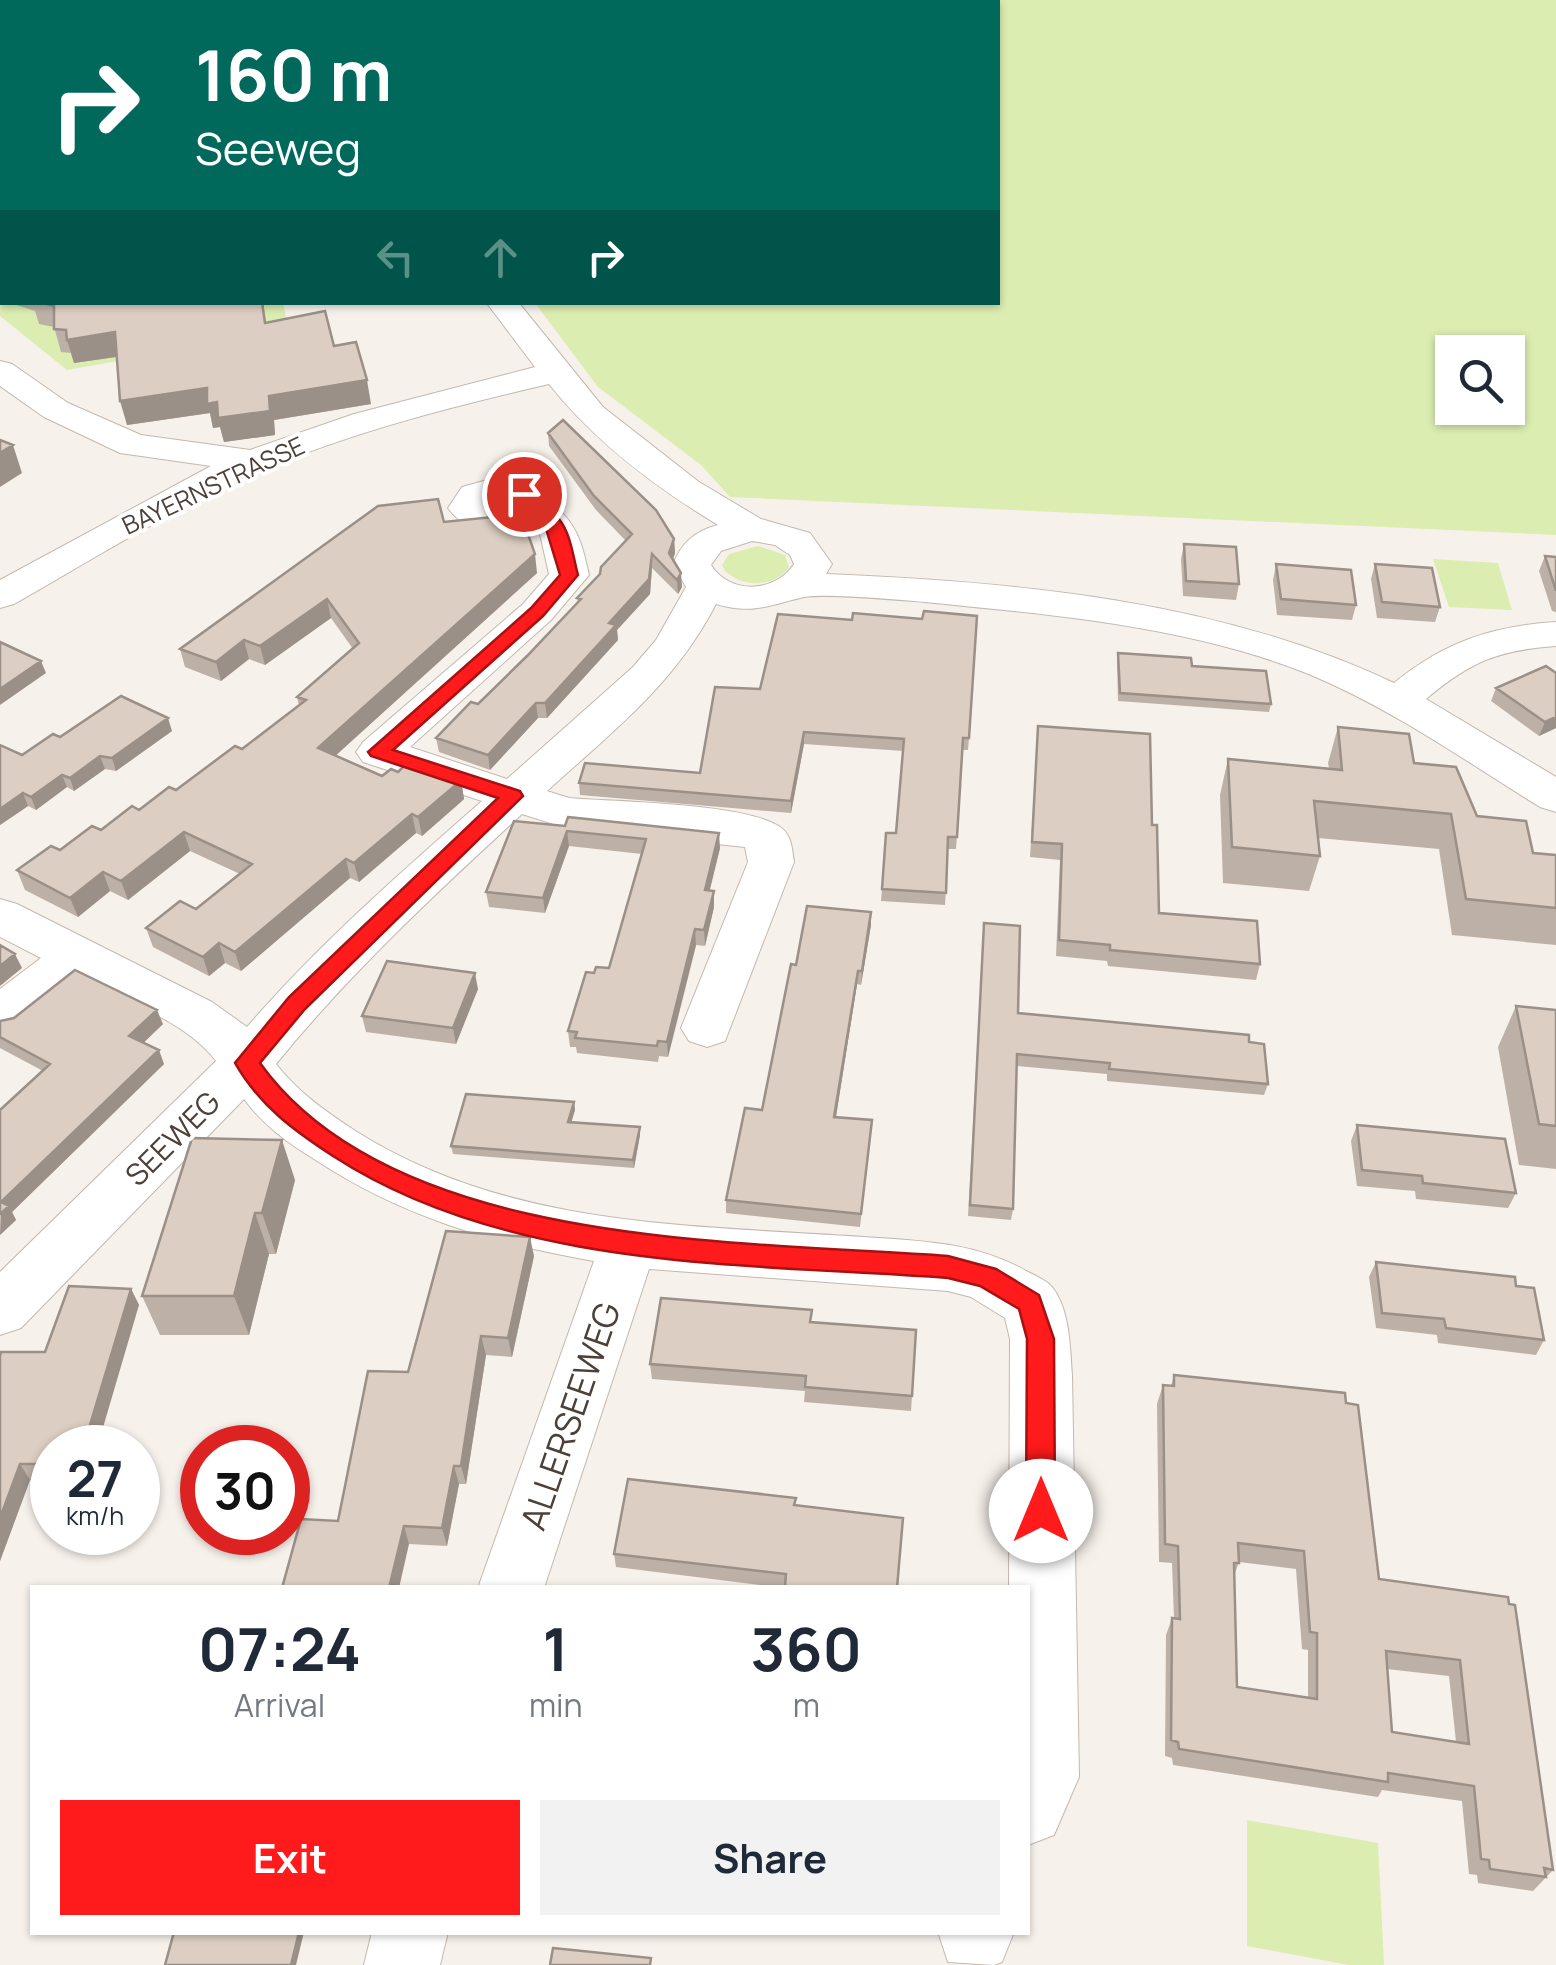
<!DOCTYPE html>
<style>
body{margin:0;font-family:Manrope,sans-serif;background:#f2f2f3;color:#1f2937;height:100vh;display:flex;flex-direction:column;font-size:38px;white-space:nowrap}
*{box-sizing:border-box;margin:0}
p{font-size:32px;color:#747a83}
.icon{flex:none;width:55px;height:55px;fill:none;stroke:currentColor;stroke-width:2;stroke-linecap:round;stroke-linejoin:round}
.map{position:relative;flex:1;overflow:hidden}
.side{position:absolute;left:30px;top:1585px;width:1000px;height:350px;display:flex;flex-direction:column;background:#fff;border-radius:0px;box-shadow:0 2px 8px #0004}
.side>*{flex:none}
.top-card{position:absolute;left:0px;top:0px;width:1000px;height:305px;box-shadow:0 2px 8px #0004;background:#00695c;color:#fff;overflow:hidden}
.controls{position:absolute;left:1435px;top:335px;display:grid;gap:20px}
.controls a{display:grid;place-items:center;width:90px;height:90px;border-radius:0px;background:#fff;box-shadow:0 2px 8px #0004;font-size:50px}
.speed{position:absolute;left:30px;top:1425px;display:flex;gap:20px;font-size:50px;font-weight:700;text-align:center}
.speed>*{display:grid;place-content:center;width:130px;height:130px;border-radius:50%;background:#fff;box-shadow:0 2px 8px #0004;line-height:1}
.speed small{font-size:25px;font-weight:400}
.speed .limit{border:15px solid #d22;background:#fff;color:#111}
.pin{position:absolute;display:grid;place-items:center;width:85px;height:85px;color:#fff;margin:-42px;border:5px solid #fff;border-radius:50%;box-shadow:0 2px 10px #0007}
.me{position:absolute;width:110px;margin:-55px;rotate:0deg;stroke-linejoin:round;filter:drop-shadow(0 0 8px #0008)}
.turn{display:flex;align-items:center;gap:35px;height:210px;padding:0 30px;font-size:45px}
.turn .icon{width:130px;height:130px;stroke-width:2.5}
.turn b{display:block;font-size:70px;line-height:85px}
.lanes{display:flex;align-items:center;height:95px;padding:0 30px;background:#0003;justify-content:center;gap:50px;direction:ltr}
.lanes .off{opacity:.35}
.eta{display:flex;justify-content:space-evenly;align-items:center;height:170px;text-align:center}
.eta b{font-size:60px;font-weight:700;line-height:70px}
.cta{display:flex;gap:20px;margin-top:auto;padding:20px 30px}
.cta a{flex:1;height:115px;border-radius:0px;background:#ff1a1b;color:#fff;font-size:40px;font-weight:700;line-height:115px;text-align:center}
.cta a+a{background:#f2f2f3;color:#1f2937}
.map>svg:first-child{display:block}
.green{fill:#dcedb1;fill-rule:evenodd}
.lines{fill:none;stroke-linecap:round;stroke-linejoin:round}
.minor-casing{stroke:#c3b8ad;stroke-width:2}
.major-casing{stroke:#eeae62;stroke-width:58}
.minor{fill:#fff;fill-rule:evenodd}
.major{stroke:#ffd39c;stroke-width:55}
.wall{fill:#bdb1a7;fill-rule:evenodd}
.shaded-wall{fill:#9a9088}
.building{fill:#dccec2;stroke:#9a9088;stroke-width:2.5;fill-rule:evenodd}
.route{fill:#ff1a1b;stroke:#a61112;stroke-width:2.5}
.labels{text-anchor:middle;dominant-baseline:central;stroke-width:8;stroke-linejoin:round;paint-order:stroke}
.far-street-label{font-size:25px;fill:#4c4138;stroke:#fff}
.street-label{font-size:30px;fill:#4c4138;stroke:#fff}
.near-street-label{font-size:35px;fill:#4c4138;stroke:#fff}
</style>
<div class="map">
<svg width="1556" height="1965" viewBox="0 0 1556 1965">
<rect width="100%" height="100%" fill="#f7f1eb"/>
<path class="green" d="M426,0H1556V535L730,497L701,465L598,387L535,303L998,302V2H422ZM1452,352H1508V408H1452Z
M2,220V302L283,303L289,331L67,370L0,316Z
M758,546L785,555L789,567C774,588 743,588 725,571L722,565L729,554Z
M1433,559L1498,563L1512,610L1449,607Z
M1247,1820L1378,1843L1384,1965H1349L1247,1946Z"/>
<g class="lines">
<g class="minor-casing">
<path id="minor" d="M0,23H2V37H0Z
M2,205V223L0,224V206Z
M486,302H518L603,407L699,482L761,519L810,533L832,564L826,574C1018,582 1219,600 1394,683C1444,642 1492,626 1556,622V646C1498,650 1470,662 1426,699L1556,777V812L1540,807C1466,761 1392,709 1311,675C1191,626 1053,615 925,602C900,600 826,593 804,597C769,605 754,615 716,604C674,685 613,731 547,791L569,798C616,802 746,803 780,827C792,835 792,849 794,862L725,1041L707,1047L689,1041L681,1028L748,862L745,847L566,828L522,814C436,893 350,973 276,1064C299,1093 326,1112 357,1132C510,1228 689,1225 864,1237C920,1241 976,1242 1026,1271C1034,1275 1046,1280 1052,1287C1070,1309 1070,1348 1072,1375L1079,1777L1054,1835L1028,1845V1588H1009L1010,1339L1005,1318L971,1297L948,1291L649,1269L544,1588H478L594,1261C492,1243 402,1217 314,1159C287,1142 263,1125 244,1099L21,1328L0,1335V1272L216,1061C187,1022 125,1001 82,979L18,1029L0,1035V989L41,958L0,937V899L17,904L212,1002L247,1027C318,945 400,873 482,801L363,762L356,752L363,742L523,604L549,574L540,534L528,523C500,534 468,536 448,508L462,487L498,477L537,486C546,500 553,503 564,515C580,532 584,553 589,575L551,620L410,747L507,779L633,667L656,640L686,587L673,565C681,543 695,531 718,525C655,487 595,442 549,384C454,406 360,430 270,467C181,504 98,556 14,604L0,608V580L211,466L120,453L44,417L0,386V361L12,364L68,403L141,435L250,450L354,414L535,367ZM499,499L508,503L497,509L487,506ZM752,541L775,545L790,555L794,564C775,593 730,595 711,565L721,551Z
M372,1932H448L440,1965H364Z
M938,1932H1014L1002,1962L994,1965L948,1962Z"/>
</g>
<g class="major-casing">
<path id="major" d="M8,2L20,0"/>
</g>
<use href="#minor" class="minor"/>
<use href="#major" class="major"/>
</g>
<path class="wall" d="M2,261V301L0,300V262Z
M7,302H263L266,323L334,346L371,404L274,420L275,435L224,442L220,427L213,428L210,413L127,425L117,357L74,363L71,353L61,352L54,327L39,324L35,311Z
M548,433L674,539L675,553L673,559L682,587L678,594L652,568L650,594L617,630L618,640L547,718H538L490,770L439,752L436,738L478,704L527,656L578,602L577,598L600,574L626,541L596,510L549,446Z
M444,522L537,573L335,756L382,776L398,772L461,780L464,799L460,803L422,836L416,833L359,882L350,878L241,971L225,963L209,976L153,947L146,928L196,909L240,874L190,851L128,900L110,891L78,917L25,890L17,870L101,830L176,790L242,749L299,706L297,697L353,649L331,618L265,665L249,659L221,681L185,667L180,649Z
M1184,544L1239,584L1236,600L1183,596L1181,559Z
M1545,556L1556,557V612L1552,611L1539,571Z
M1276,564L1356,605L1352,620L1277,615L1273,580Z
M1375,564L1440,607L1435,622L1377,618L1371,579Z
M1118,653L1192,666L1271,704L1269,712L1118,701L1117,661Z
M1556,673V728L1539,736L1491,701L1496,688Z
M715,687L969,738L968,750H963L956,849H948L945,905L881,901L886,833H896L903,751L804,744L791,813L580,795L579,783L700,773Z
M1038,726L1152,825L1159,913L1260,964L1256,980L1108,966L1107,961L1056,956L1060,860L1030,857Z
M1338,727L1414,763L1477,816L1533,853L1556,855V945L1452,935L1439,849L1318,838L1320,856L1309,891L1223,883L1220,795L1228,759L1329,768L1328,763Z
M172,731L116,771L105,769L74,791L67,787L36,810L28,806L0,825L22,755L60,737Z
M514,821L720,848L709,891H714V907L705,946L696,945L668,1057L659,1056L658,1062L577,1053L576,1047H570L568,1031L594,973L609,968L642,854L569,846L545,913L489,907L486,892Z
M984,923L1018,1013L1249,1042L1268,1084L1264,1095L1107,1081V1074L1017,1066L1013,1209L1011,1220L968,1216Z
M871,925L861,985L857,984L836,1117L872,1120L860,1227L726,1213V1200L762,1110L796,965Z
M478,989L456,1044L366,1032L362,1016Z
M1516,1006L1556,1010V1169L1519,1165L1498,1047Z
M0,1021L163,1024L143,1043L164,1064L12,1212L16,1220L0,1235L43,1071L0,1048Z
M574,1102L575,1110L571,1122L640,1127V1135L634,1168L453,1154L451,1146Z
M1357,1125L1516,1193L1508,1208L1416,1199L1415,1191L1357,1186L1351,1141Z
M295,1180L276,1254H269L249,1335H160L142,1296Z
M534,1256L512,1357L486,1355L466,1484H459L447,1546L409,1544L338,1521L408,1372Z
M1376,1262L1516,1286L1544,1340L1536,1355L1438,1343L1437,1335L1376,1328L1369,1277Z
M131,1289L139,1305L52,1448V1480H30L0,1561V1356L45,1352Z
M812,1310L811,1322L912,1396L911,1411L804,1402L805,1391L652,1379L650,1364Z
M1174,1375L1346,1403L1379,1579L1508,1597L1553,1870L1533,1891L1478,1883L1477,1875L1469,1874L1462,1801L1382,1790L1378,1797L1173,1765L1172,1758L1165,1756L1166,1635L1172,1618H1174L1172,1563L1159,1562L1157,1404L1163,1385L1171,1386ZM1239,1562L1296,1569L1302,1649L1308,1650V1698L1237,1687L1234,1576ZM1387,1669L1449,1676L1456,1742L1392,1732Z
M796,1498V1505L897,1588H784L616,1567L614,1554Z"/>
<path class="shaded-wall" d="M271,0H323L312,2H259Z
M2,97V111L0,113V99Z
M115,332L122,356L74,363L67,340Z
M367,380L371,404L274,420L275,435L224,442L220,427L213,428L210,413L127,425L120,401L207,388L269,396Z
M13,445L22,473L0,487V453Z
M674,539L675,553L670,567L669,553Z
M535,554L537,573L323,767L318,748Z
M652,554V568L650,594L617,630L618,640L547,718L545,703L609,623Z
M681,573L682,587L678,594L677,580Z
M327,599L331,618L265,665L260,646Z
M244,640L249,659L221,681L216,662Z
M41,661L46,673L0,705V689Z
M536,703L538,718L490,770L488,755Z
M1556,717V728L1539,736L1545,722Z
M168,718L172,731L116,771L112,758Z
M804,732V744L791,813V801Z
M100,756L105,769L74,791L70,778Z
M62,775L67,787L36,810L31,797Z
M461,780L464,799L422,836L418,817Z
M23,793L28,806L0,825V809Z
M412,814L416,833L359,882L354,863Z
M567,831L569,846L545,913L543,898Z
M184,832L190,851L128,900L121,881Z
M719,833L720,848L706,906L705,890Z
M346,859L350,878L241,971L235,952Z
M103,872L110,891L78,917L70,898Z
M714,891V907L705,946L704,930Z
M871,912V925L861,985L862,971Z
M695,929L696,945L668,1057L667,1042Z
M219,943L225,963L209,976L203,957Z
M15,954L22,968L0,986V966Z
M858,971L857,984L834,1129V1117Z
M475,973L478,989L456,1044L453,1028Z
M157,1010L163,1024L135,1051L129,1036Z
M159,1050L164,1064L12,1212L16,1220L0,1235L1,1202Z
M574,1102L575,1110L569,1130L568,1122Z
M640,1127V1135L634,1168L633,1160Z
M282,1140L295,1180L276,1254L262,1213Z
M255,1213L269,1254L249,1335L234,1296Z
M530,1237L534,1256L512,1357L508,1338Z
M131,1289L139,1305L97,1448H83Z
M481,1336L486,1355L466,1484L461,1466Z
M20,1464L30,1480L0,1561V1518Z
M454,1466L459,1484L447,1546L442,1528Z
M404,1526L409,1544L399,1588H389Z
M299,1932H304L296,1965H291Z"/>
<path class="building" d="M45,0H271L259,2H44Z
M0,112H2V170H0Z
M2,261V280H0V262Z
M40,302H262L265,323L325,311L334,346L356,342L367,380L269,396L270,411L218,418L217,402L207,404V388L120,401L115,332L67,340L66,330L54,329V306Z
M563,420L656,510L674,539L669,553L681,573L677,580L652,554L649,579L609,623L616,625L545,703H536L488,755L436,738L471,702L478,704L527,656L581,599L577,598L600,574L601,567L632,534L594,496L548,433Z
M0,440L13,445L0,453Z
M438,499L444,522L521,514L535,554L318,748L382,776L391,769L398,772L407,763L461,780L457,784L418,817L412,814L354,863L346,859L235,952L219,943L203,957L146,928L180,901L196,909L252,864L184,832L121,881L103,872L70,898L17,870L51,846L60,850L92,826L101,830L132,806L139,810L169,787L176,790L235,746L242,749L306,700L297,697L359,643L327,599L260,646L244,640L216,662L180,649L378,506Z
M1184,544L1236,547L1239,584L1186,581Z
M1545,556L1556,557V591Z
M1276,564L1351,570L1356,605L1281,599Z
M1375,564L1432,568L1440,607L1382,602Z
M924,611L977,616L969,738H963L957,837H948L946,893L882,889L886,833H896L904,739L804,732L791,801L579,783L585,763L700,773L715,687L760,689L778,614L852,620L853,613L922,619Z
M0,642L41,661L0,689Z
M1118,653L1191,658L1192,666L1266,671L1271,704L1120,693Z
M1546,666L1556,673V717L1545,722L1496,688Z
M121,696L168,718L112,758L100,756L70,778L62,775L31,797L23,793L0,809V745L22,755L53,734L60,737Z
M1038,726L1150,734L1152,825H1157L1159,913L1257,921L1260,964L1110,950V945L1059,940L1062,844L1032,842Z
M1338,727L1409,734L1414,763L1456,767L1477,816L1526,821L1533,853L1556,855V908L1466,899L1451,814L1314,801L1320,856L1232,847L1228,759L1342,770Z
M568,817L719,833L705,890L714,891L704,930L695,929L667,1042L658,1041L657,1046L575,1038L577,1032L568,1031L586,972L594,973L596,967L609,968L646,839L567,831L543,898L486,892L514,821L565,826Z
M807,906L871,912L862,971H858L834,1117L872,1120L861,1214L726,1200L745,1108L762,1110L791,964L796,965Z
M984,923L1020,926L1018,1013L1249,1035V1042L1264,1044L1268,1084L1109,1069L1110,1063L1017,1054L1013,1209L970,1205Z
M0,945L15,954L0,966Z
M387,961L475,973L453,1028L362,1016Z
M75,970L157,1010L129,1036L159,1050L1,1202L9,1206L0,1214V1110L50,1064L0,1037V1021L14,1018Z
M1516,1006L1556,1010V1126L1539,1124Z
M466,1094L574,1102L568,1122L640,1127L633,1160L451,1146Z
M1357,1125L1505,1139L1516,1193L1423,1183L1422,1176L1362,1170Z
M192,1138L282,1140L262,1213H255L234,1296H142Z
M446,1231L530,1237L508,1338L481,1336L461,1466H454L442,1528L404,1526L389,1588H282L301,1519L338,1521L368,1371L408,1372Z
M1376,1262L1515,1277L1516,1286L1534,1288L1544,1340L1446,1328L1444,1319L1382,1313Z
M69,1286L131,1289L83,1448H52V1464H20L0,1518V1356L1,1352H45Z
M661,1298L812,1310L810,1322L916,1330L912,1396L805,1387L806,1376L650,1364Z
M1174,1375L1345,1393L1346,1403L1358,1405L1379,1579L1508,1597L1509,1604L1515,1605L1553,1870L1544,1868L1546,1877L1490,1869L1489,1860L1481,1859L1474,1786L1388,1773V1782L1179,1749L1178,1742L1171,1740L1172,1618L1180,1619L1178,1546L1165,1544L1163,1385L1174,1386ZM1238,1543L1304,1551L1310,1632L1317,1633V1699L1237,1687L1234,1563H1239ZM1386,1651L1460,1660L1469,1744L1392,1732Z
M628,1479L796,1498L794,1505L903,1518L897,1588L785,1586L786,1574L614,1554Z
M174,1932H299L291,1965H165Z
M553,1948L651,1958L650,1965H550Z"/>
<path class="route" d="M524,489L530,491C539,508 550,506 559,519C571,534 573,557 578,575L543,616L393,750L520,791L523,796L305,1009L260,1063C393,1249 742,1241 948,1256L996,1269L1039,1295L1054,1339L1055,1511L1051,1521L1041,1525L1030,1521L1026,1511L1027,1339L1019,1309L980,1286L948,1278C745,1263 510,1271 333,1156C293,1130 259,1105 235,1063L289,997L498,798L371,756L368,752L531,608L560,575L544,522L522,510L515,494Z"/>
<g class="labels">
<g class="far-street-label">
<text transform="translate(213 485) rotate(-25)">BAYERNSTRASSE</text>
</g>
<g class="street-label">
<text transform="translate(172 1138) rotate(-45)">SEEWEG</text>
</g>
<g class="near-street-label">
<text transform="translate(570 1416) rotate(-71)">ALLERSEEWEG</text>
</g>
</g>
</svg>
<div class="controls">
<a><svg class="icon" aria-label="search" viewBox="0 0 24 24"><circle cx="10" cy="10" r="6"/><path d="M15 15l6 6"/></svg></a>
</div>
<div class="speed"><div>27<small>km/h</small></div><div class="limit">30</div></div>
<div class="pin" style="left:524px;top:494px;background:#d93025"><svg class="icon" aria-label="arrive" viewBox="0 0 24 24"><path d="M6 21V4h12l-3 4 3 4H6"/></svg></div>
<svg class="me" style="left:1041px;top:1511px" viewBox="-20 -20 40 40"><circle r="19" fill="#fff"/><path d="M0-13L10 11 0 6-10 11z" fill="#ff1a1b"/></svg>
<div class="top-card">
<div class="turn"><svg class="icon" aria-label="right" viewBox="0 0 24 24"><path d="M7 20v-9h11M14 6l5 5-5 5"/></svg><div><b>160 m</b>Seeweg</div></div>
<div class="lanes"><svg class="icon off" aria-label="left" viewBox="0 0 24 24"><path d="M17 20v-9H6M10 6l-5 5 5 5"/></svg><svg class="icon off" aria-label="ahead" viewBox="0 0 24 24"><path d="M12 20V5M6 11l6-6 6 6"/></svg><svg class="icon" aria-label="right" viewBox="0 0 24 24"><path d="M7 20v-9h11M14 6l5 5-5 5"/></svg></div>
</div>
<section class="side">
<div class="eta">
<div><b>07:24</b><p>Arrival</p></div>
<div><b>1</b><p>min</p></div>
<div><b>360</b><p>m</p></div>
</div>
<div class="cta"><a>Exit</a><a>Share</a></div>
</section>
</div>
